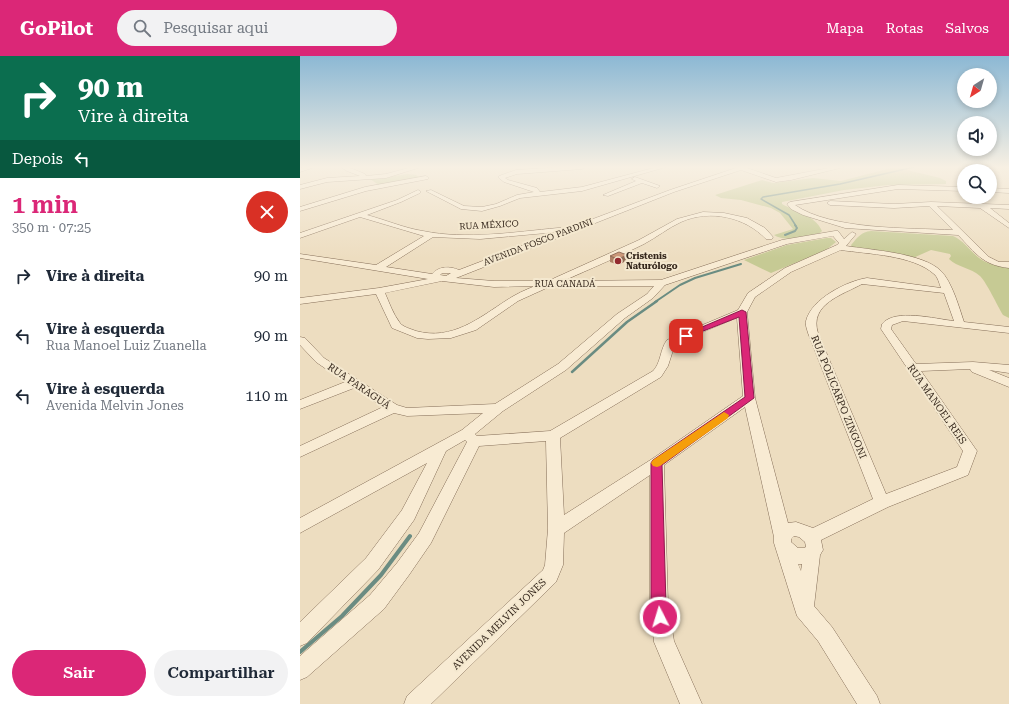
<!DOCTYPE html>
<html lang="pt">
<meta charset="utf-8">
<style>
body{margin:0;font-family:"Roboto Serif",serif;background:#f2f2f3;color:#1f2937;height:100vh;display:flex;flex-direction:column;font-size:15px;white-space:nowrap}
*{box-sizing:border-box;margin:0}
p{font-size:13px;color:#747a83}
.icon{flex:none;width:22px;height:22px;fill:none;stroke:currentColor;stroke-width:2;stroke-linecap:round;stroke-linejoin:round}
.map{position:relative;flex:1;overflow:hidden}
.panel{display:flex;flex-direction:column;background:#fff;width:300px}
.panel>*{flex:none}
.banner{background:#0b6e4f;color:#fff;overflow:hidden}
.needle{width:26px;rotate:217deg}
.fabs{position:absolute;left:657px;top:12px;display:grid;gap:8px}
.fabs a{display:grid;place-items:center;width:40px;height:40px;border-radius:50%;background:#fff;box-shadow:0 2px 6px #0003;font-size:20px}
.pin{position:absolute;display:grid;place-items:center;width:34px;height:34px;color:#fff;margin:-17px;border-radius:8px;box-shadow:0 2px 6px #0006}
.me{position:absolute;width:44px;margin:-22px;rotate:355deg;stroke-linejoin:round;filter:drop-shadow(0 0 3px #0008)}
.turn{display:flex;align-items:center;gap:14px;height:84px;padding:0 12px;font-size:18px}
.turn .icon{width:52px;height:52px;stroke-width:2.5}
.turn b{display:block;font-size:28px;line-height:34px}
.then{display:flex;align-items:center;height:38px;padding:0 12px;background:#0003;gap:8px;font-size:15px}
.round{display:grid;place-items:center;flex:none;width:42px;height:42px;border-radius:21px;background:#f2f2f3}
.headline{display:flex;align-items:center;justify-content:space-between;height:68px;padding:0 12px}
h1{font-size:24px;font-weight:600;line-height:30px;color:#db2777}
.primary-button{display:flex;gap:8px;margin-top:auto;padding:8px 12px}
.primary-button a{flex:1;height:46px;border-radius:24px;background:#db2777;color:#fff;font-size:16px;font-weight:600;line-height:46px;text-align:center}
.primary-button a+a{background:#f2f2f3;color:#1f2937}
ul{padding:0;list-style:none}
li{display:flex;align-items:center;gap:12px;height:60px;padding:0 12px}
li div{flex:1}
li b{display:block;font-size:15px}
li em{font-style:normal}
header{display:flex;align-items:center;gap:24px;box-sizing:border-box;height:56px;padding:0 20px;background:#db2777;color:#fff}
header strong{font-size:19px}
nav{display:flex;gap:22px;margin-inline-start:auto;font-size:14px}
.search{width:280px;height:36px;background:#f2f2f3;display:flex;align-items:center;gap:10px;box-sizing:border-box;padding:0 14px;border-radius:22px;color:#747a83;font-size:15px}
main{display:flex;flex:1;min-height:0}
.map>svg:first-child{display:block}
.green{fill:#c6ca94}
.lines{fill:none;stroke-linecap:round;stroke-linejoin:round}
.stream-far3{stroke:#6a8c82;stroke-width:1.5}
.stream-far2{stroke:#6a8c82;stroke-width:2}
.stream-far1{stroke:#6a8c82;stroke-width:2.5}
.stream{stroke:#6a8c82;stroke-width:4}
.minor-casing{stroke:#856e58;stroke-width:1}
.minor{fill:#f8ebd3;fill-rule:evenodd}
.wall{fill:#ae8065}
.shaded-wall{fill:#8d6853}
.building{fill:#ca9576;stroke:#8d6853}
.route{fill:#db2777;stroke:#8e194d}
.slow{fill:#f59e0b}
.poi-dot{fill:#932a2f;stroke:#f4e8cf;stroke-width:1.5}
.labels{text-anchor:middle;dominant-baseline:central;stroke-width:4;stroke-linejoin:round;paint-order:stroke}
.far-street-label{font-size:9px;fill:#35271c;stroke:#f4e8cf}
.far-poi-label{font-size:9px;font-weight:bold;fill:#35271c;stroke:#f4e8cf;text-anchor:start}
.street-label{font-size:10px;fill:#35271c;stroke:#f4e8cf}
</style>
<header>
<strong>GoPilot</strong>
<div class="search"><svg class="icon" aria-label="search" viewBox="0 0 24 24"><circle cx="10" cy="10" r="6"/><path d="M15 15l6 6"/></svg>Pesquisar aqui</div>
<nav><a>Mapa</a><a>Rotas</a><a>Salvos</a></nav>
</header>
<main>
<section class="panel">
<div class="banner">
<div class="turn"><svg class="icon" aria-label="right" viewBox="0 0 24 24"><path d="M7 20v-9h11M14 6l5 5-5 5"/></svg><div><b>90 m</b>Vire à direita</div></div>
<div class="then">Depois<svg class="icon" aria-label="left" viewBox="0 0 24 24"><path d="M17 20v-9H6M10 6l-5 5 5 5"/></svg></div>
</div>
<div class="headline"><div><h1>1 min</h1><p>350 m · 07:25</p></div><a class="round" style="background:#d93025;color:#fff"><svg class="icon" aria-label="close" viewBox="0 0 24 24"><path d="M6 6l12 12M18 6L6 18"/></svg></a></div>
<ul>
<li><svg class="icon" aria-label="right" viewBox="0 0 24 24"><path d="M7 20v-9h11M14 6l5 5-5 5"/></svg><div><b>Vire à direita</b></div><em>90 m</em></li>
<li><svg class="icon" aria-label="left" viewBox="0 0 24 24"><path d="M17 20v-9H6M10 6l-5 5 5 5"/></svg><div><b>Vire à esquerda</b><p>Rua Manoel Luiz Zuanella</p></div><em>90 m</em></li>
<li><svg class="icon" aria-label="left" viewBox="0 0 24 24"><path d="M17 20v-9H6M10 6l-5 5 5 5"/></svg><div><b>Vire à esquerda</b><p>Avenida Melvin Jones</p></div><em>110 m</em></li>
</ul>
<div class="primary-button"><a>Sair</a><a>Compartilhar</a></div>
</section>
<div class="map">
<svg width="709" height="648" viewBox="0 0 709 648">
<rect width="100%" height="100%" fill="#edddc0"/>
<path class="green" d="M595,111L640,122L646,125V128L588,129L544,134L482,146V148C496,156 515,159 522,175L520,177C507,180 486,187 474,179L493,173L480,157L471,152L441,144L421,142L415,139L462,124L473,127L513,122L541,125Z
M108,118L116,119L120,122L79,129L70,123Z
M571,175L653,180C665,185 671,197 682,204C690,209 700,210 709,211V262L703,259C697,249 687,227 680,220C671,212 657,211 649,203L651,200L650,198L631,194L613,202L552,191L551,189C558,181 561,176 571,175Z
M527,182H531L536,186L526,194L471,217L444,204L487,189Z"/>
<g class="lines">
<path class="stream-far3" d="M496,170L489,159L461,143L463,141L540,128L614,111"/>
<path class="stream-far2" d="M485,179L495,175L497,172L495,169
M355,246L380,229L395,222L441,208"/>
<path class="stream-far1" d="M272,316L327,266L357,245"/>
<path class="stream" d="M0,596L42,560L81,519L110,480"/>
<g class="minor-casing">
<path id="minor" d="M6,111H15L0,116V112Z
M41,111H48L65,118L66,120L86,118L112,111H121L86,122L27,126L0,133V129L27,122L60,120L47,115Z
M262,111H285L282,113L217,118L205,122L208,124L237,132L240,136L282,131L357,111H366L282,135L220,142L200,150L182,155L161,153L126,135L131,134L164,150L182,151L196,148L217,139L234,136L204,126L199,122V120L216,114Z
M439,111H448L447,112L476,122L534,111H544L491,124L476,126L441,114L374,136L156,222L194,225H248L339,184L377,163L403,156L424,157L447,162L465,172L473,181L472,183H466C445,161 410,153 381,166C368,172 357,181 344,188C318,201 290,213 263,225L361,224L482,184L535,175H538L544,183L552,176L556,178L546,190C571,194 623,197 641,215C652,226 659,251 664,266L709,271V277L603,265L592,269L591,273L616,308L673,306L709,309V317L689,314L709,322V331L672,316L670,313L621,315L677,395L668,419L588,451L521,484L523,494L520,499L514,550L532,571L577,640L580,648H557L518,585L497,560L474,487V481L445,351L364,409L368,549L374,585L402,648H380L354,586L350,549V419L264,477L263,509L256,526L131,648H104L107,640L243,514L245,509L248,473L246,385L179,390L131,487L109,519L84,553L7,621L0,624V600L70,539L97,507L119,477L167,386L165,384L146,395L114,464L78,514L7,587L0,590V566L66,502L102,454L127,407L0,477V462L162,374L183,357L107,360L94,357L0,401V390L83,351L54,332L0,353V344L45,326L16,306L0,289V281L5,282L24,302L97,349L107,352L195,348L258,308L317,258L347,238L354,230H251L218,245L176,274L151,282L128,283L117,282L92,272L76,238L0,248V242L79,232L128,223L0,202V198L76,209L124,180L60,161L0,182V177L97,144L118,134L120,135V137L101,146L67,159C86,164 104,172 123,175C167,184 214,176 258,172H261V175L370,134ZM258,176L159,214C150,210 139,210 132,218L86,211L133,181L180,183ZM533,180L539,187L537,189L485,212L448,237L438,254L367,284C360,293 361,307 353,315L250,375L177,380L175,378L203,355L266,314L325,262L353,242L365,229L487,188ZM541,194C568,198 613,199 634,218C638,221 639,227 641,232L567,222C547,225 511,243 506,265C505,269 507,273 508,277L573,443L513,472L496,466L488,467L455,342L447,256L455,241L491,216ZM142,217H151L146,220L140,219ZM142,225L194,231L235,230C225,234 216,238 207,244C179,262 152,285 116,275C111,273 103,271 100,267C93,258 89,246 85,237ZM562,228L644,237L654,265C635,263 595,252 582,268L581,273L663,395L657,411L586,438L518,277C509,248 542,239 562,228ZM437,262L443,340L352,403L264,459L260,382L361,321L368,310L375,288ZM494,480L499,481L505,486L506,491L504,492H498L491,486V483ZM498,508H502L501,515Z
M126,120L129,122L128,123L66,135L0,155V151L65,131Z
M335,121L360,130L357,132L342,127L308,140L303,139L336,125L332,123Z
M598,129L664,131V135L598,133L495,149C531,174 609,172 653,174L629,150L594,152L530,149L527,147L530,145L594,148L631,146L709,149V153L690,152L709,167V172L680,152L637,150L689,201L699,206H709V212C682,209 676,197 658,179L545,172L503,159L491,153L487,148L490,146Z
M690,132L709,133V137L690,136Z"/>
</g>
<use href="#minor" class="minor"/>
</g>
<path class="wall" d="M310,200L327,204L319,209L310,206Z"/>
<path class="shaded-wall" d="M327,199V204L319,209L318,203Z"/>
<path class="building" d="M319,196L327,199L318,203L310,200Z"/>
<linearGradient id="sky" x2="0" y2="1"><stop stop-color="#8cb8d4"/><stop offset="0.55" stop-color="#f7f0e3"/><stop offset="1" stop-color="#f7f0e3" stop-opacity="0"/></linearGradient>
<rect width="709" height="202" fill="url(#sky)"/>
<path class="route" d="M442,254L446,256L454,342L362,409L366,549L368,561L365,566L360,568L355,566L351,549V407L353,404L445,341L439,261L388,281H383L381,280Z"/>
<path class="slow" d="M424,356L429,359L428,362L360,410L357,411L353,410L351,407L353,404Z"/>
<circle class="poi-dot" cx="318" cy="205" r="4"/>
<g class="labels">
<g class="far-street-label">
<text transform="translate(189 169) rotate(-3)">RUA MÉXICO</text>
<text transform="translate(238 186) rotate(-21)">AVENIDA FOSCO PARDINI</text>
<text x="265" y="228">RUA CANADÁ</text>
</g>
<g class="far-poi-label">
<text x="326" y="200">Cristenis<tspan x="326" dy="10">Naturólogo</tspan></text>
</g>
<g class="street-label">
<text transform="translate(59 330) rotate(34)">RUA PARAGUÁ</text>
<text transform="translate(539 341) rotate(68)">RUA POLICARPO ZINGONI</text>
<text transform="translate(637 348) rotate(55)">RUA MANOEL REIS</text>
<text transform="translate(199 568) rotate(-44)">AVENIDA MELVIN JONES</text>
</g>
</g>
</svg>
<div class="fabs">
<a><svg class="needle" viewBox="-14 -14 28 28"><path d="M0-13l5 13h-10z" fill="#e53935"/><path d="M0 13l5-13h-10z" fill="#747a83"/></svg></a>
<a><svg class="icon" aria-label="sound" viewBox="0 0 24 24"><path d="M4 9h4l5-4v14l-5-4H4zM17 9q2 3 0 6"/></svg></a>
<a><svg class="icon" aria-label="search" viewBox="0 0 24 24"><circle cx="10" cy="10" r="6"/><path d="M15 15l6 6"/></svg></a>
</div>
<div class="pin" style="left:386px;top:280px;background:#d93025"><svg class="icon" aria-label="arrive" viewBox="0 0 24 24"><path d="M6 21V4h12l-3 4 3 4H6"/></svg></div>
<svg class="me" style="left:360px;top:561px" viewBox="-20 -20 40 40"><circle r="17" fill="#db2777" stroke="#fff" stroke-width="3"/><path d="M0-11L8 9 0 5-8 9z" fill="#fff"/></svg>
</div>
</main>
